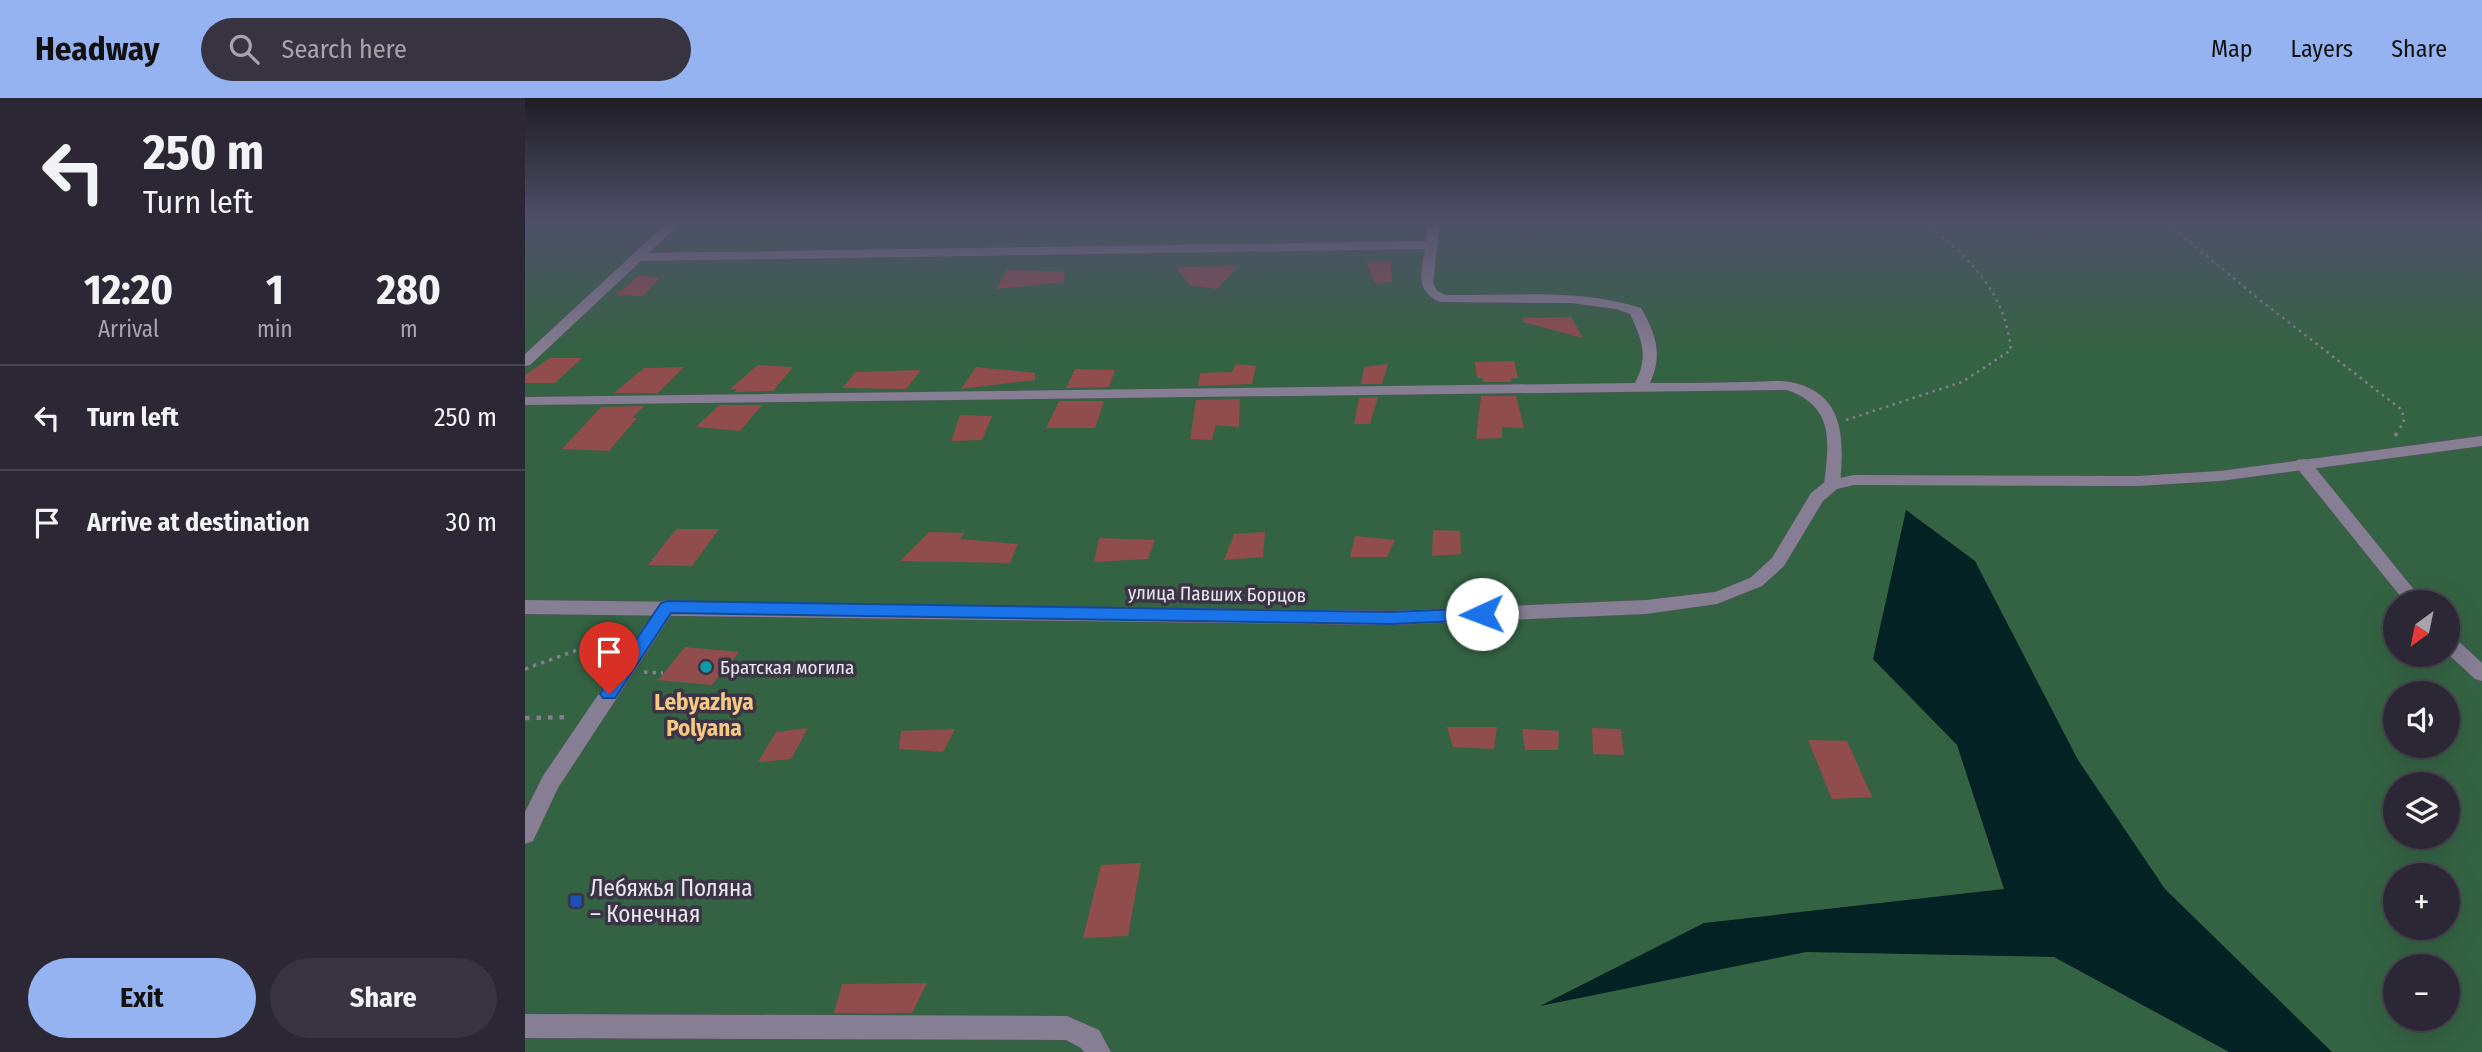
<!DOCTYPE html>
<meta charset="utf-8">
<style>
body{margin:0;font-family:"Fira Sans Condensed",sans-serif;background:#383340;color:#f1f3f6;height:100vh;display:flex;flex-direction:column;font-size:26px;white-space:nowrap}
*{box-sizing:border-box;margin:0}
p{font-size:23px;color:#a6a5ac}
.icon{flex:none;width:38px;height:38px;fill:none;stroke:currentColor;stroke-width:2;stroke-linecap:round;stroke-linejoin:round}
.map{position:relative;flex:1;overflow:hidden}
.details{display:flex;flex-direction:column;background:#2c2734;width:525px}
.details>*{flex:none}
.top-card{background:#2c2734;color:#f1f3f6;overflow:hidden}
.needle{width:46px;rotate:213deg}
.fabs{position:absolute;left:1858px;top:492px;display:grid;gap:14px}
.fabs a{display:grid;place-items:center;width:77px;height:77px;border-radius:50%;background:#2c2734;box-shadow:0 7px 28px #0002,0 0 0 2px #48444f;font-size:35px}
.pin{position:absolute;display:grid;place-items:center;width:60px;height:60px;color:#fff;margin:-72px -30px;border-radius:50% 50% 50% 0;rotate:-45deg;box-shadow:0 0 7px #0007}
.pin .icon{rotate:45deg}
.me{position:absolute;width:77px;margin:-38px;rotate:268deg;stroke-linejoin:round;filter:drop-shadow(0 0 5px #0008)}
.turn{display:flex;align-items:center;gap:24px;height:147px;padding:0 28px;font-size:32px}
.turn .icon{width:91px;height:91px;stroke-width:2.5}
.turn b{display:block;font-size:49px;line-height:60px}
.eta{display:flex;justify-content:space-evenly;align-items:center;height:119px;text-align:center}
.eta b{font-size:42px;font-weight:700;line-height:49px}
.primary-button{display:flex;gap:14px;margin-top:auto;padding:14px 28px}
.primary-button a{flex:1;height:80px;border-radius:42px;background:#95b2f1;color:#111;font-size:28px;font-weight:700;line-height:80px;text-align:center}
.primary-button a+a{background:#383340;color:#f1f3f6}
ul{padding:0;list-style:none}
li{display:flex;align-items:center;gap:21px;height:105px;padding:0 28px;border-top:2px solid #48444f}
li div{flex:1}
li b{display:block;font-size:26px}
li em{font-style:normal}
header{display:flex;align-items:center;gap:42px;box-sizing:border-box;height:98px;padding:0 35px;background:#95b2f1;color:#111}
header strong{font-size:33px}
nav{display:flex;gap:38px;margin-inline-start:auto;font-size:24px}
.search{width:490px;height:63px;background:#383340;display:flex;align-items:center;gap:18px;box-sizing:border-box;padding:0 24px;border-radius:38px;color:#a6a5ac;font-size:26px}
main{display:flex;flex:1;min-height:0}
.map>svg:first-child{display:block}
.green{fill:#346343;fill-rule:evenodd}
.water{fill:#022223}
.building{fill:#914c4d}
.lines{fill:none;stroke-linecap:round;stroke-linejoin:round}
.street-casing{stroke:#56505e;stroke-width:1}
.secondary-casing{stroke:#56505e;stroke-width:1}
.path-far2{stroke:#847e8c;stroke-width:2.5;stroke-dasharray:2.5 4.5;stroke-linecap:butt}
.path-far1{stroke:#847e8c;stroke-width:3.5;stroke-dasharray:3.5 5;stroke-linecap:butt}
.path{stroke:#847e8c;stroke-width:4.5;stroke-dasharray:4.5 7;stroke-linecap:butt}
.street{fill:#867e92;fill-rule:evenodd}
.secondary{fill:#867e92;fill-rule:evenodd}
.route{fill:#1a73e8;stroke:#114b97;stroke-width:2}
.culture-dot{fill:#0f9aa8;stroke:#3b3445;stroke-width:2.5}
.transit-dot{fill:#1a4fb4;stroke:#3b3445;stroke-width:2.5}
.labels{text-anchor:middle;dominant-baseline:central;stroke-width:7;stroke-linejoin:round;paint-order:stroke}
.street-label{font-size:19px;fill:#eae6f1;stroke:#3b3445}
.poi-label{font-size:19px;fill:#eae6f1;stroke:#3b3445;text-anchor:start}
.quarter-label{font-size:23px;font-weight:bold;fill:#f6c884;stroke:#3b3445}
.near-poi-label{font-size:23px;fill:#eae6f1;stroke:#3b3445;text-anchor:start}
</style>
<header>
<strong>Headway</strong>
<div class="search"><svg class="icon" aria-label="search" viewBox="0 0 24 24"><circle cx="10" cy="10" r="6"/><path d="M15 15l6 6"/></svg>Search here</div>
<nav><a>Map</a><a>Layers</a><a>Share</a></nav>
</header>
<main>
<section class="details">
<div class="top-card">
<div class="turn"><svg class="icon" aria-label="left" viewBox="0 0 24 24"><path d="M17 20v-9H6M10 6l-5 5 5 5"/></svg><div><b>250 m</b>Turn left</div></div>
</div>
<div class="eta">
<div><b>12:20</b><p>Arrival</p></div>
<div><b>1</b><p>min</p></div>
<div><b>280</b><p>m</p></div>
</div>
<ul>
<li><svg class="icon" aria-label="left" viewBox="0 0 24 24"><path d="M17 20v-9H6M10 6l-5 5 5 5"/></svg><div><b>Turn left</b></div><em>250 m</em></li>
<li><svg class="icon" aria-label="arrive" viewBox="0 0 24 24"><path d="M6 21V4h12l-3 4 3 4H6"/></svg><div><b>Arrive at destination</b></div><em>30 m</em></li>
</ul>
<div class="primary-button"><a>Exit</a><a>Share</a></div>
</section>
<div class="map">
<svg width="1957" height="954" viewBox="0 0 1957 954">
<rect width="100%" height="100%" fill="#3b3445"/>
<path class="green" d="M0,122H1957V954H0ZM1871,504H1923V556H1871ZM1871,595H1923V648H1871ZM1871,686H1923V738H1871ZM1871,777H1923V830H1871ZM1871,868H1923V920H1871Z"/>
<path class="water" d="M1381,412L1450,463L1553,662L1640,791L1807,954H1704L1529,859L1281,854L1015,908L1179,825L1479,791L1432,647L1348,561Z"/>
<path class="building" d="M841,164H866L867,184L850,185Z
M713,168L692,191L665,187L650,169Z
M482,172L539,173L540,184L471,191Z
M114,177L134,180L118,198L91,197Z
M1046,219L1058,240L998,224V220Z
M25,260H57L30,285H0V277Z
M989,263L993,280H986L987,284H957L958,280H952L950,264Z
M711,266L731,268L727,286L673,288L675,275L707,274Z
M863,266L857,286H836L839,269Z
M233,267L268,269L248,293L209,294L212,291H205Z
M159,269L133,295H89L119,270Z
M451,269L510,275V282L436,291Z
M550,271L590,272L584,289L541,290Z
M396,272L381,291L317,290L331,274Z
M956,298H991L999,330L977,329V340L951,341Z
M853,299L845,326H829L834,300Z
M715,301L714,329L691,327L687,342L665,341L671,302Z
M534,303H579L570,330H521Z
M194,307H237L215,333L171,329Z
M119,308L107,320H112L84,353L37,351L76,309Z
M435,317L467,318L457,342L426,343Z
M151,431H194L167,468L123,467Z
M908,432L935,433L936,456L907,458Z
M404,434L440,435L435,441L493,446L485,465L375,463Z
M740,434L738,459L699,462L709,436Z
M830,438L870,442L862,459H825Z
M574,440L630,442L623,461L569,464Z
M160,549L214,554L187,587L133,582Z
M922,629H972L969,651L928,649Z
M283,630L266,661L233,664L251,634Z
M1067,630L1096,631L1099,657L1068,656Z
M430,631L418,654L374,651L376,633Z
M997,631L1034,633L1033,652H1000Z
M1283,642L1322,643L1347,699L1307,701Z
M616,765L603,838L558,840L576,767Z
M402,885L387,915H309L317,886Z"/>
<g class="lines">
<g class="street-casing">
<path id="street" d="M145,122H158L124,155L901,143L903,122H915L908,185L912,193L921,197C986,198 1053,190 1116,210C1131,236 1138,257 1125,285C1157,285 1190,285 1222,284C1236,284 1252,282 1265,284C1321,295 1319,342 1315,387L1307,392L1299,387C1304,344 1310,309 1262,292L0,307V299L1110,285C1124,258 1117,242 1105,216L1091,211L1046,205L914,204C889,191 897,175 900,151L116,163L5,267L0,268V256Z
M1778,361L1784,362L1899,504H1880L1772,370L1770,366L1772,362Z
M142,502L148,504L151,509L148,514L33,690L8,743L0,746V714L18,678L136,504Z
M1923,538L1930,540L1957,565V583L1950,581L1923,556Z
M0,916L542,918L574,932L586,954H559L556,950L541,942L0,940Z"/>
</g>
<g class="secondary-casing">
<path id="secondary" d="M1957,338V348L1695,383L1612,388L1329,387L1312,391L1298,403L1259,468L1237,488L1192,506L1121,516L866,527L0,516V502L866,513L1121,502L1190,494L1225,480L1247,460L1286,395L1301,383L1329,377L1612,378L1695,373Z"/>
</g>
<path class="path-far2" d="M1638,122L1735,202L1877,312L1879,324L1873,333
M1321,322L1437,284L1486,252C1479,189 1443,160 1397,122"/>
<path class="path-far1" d="M1870,338L1874,332
M0,571L102,534
M119,574L138,575"/>
<path class="path" d="M0,620L46,619"/>
<use href="#street" class="street"/>
<use href="#secondary" class="secondary"/>
</g>
<linearGradient id="sky" x2="0" y2="1"><stop stop-color="#201d26"/><stop offset="0.48" stop-color="#4f5068"/><stop offset="1" stop-color="#4f5068" stop-opacity="0"/></linearGradient>
<rect width="1957" height="256" fill="url(#sky)"/>
<path class="route" d="M142,503L866,514L957,510L965,516L957,522L866,526L146,515L90,600H78L75,596L78,591L136,505Z"/>
<circle class="culture-dot" cx="181" cy="569" r="7"/>
<rect class="transit-dot" x="44" y="796" width="14" height="14" rx="3.5"/>
<g class="labels">
<g class="street-label">
<text transform="translate(692 496) rotate(1)">улица Павших Борцов</text>
</g>
<g class="poi-label">
<text x="195" y="569">Братская могила</text>
</g>
<g class="quarter-label">
<text x="179" y="604">Lebyazhya<tspan x="179" dy="26">Polyana</tspan></text>
</g>
<g class="near-poi-label">
<text x="65" y="790">Лебяжья Поляна<tspan x="65" dy="26">– Конечная</tspan></text>
</g>
</g>
</svg>
<div class="fabs">
<a><svg class="needle" viewBox="-14 -14 28 28"><path d="M0-13l5 13h-10z" fill="#e53935"/><path d="M0 13l5-13h-10z" fill="#a6a5ac"/></svg></a>
<a><svg class="icon" aria-label="sound" viewBox="0 0 24 24"><path d="M4 9h4l5-4v14l-5-4H4zM17 9q2 3 0 6"/></svg></a>
<a><svg class="icon" aria-label="layers" viewBox="0 0 24 24"><path d="M12 4l9 5-9 5-9-5zM3 14l9 5 9-5"/></svg></a>
<a>+</a>
<a>−</a>
</div>
<div class="pin" style="left:84px;top:596px;background:#d93025"><svg class="icon" aria-label="arrive" viewBox="0 0 24 24"><path d="M6 21V4h12l-3 4 3 4H6"/></svg></div>
<svg class="me" style="left:957px;top:516px" viewBox="-20 -20 40 40"><circle r="19" fill="#fff"/><path d="M0-13L10 11 0 6-10 11z" fill="#1a73e8"/></svg>
</div>
</main>
